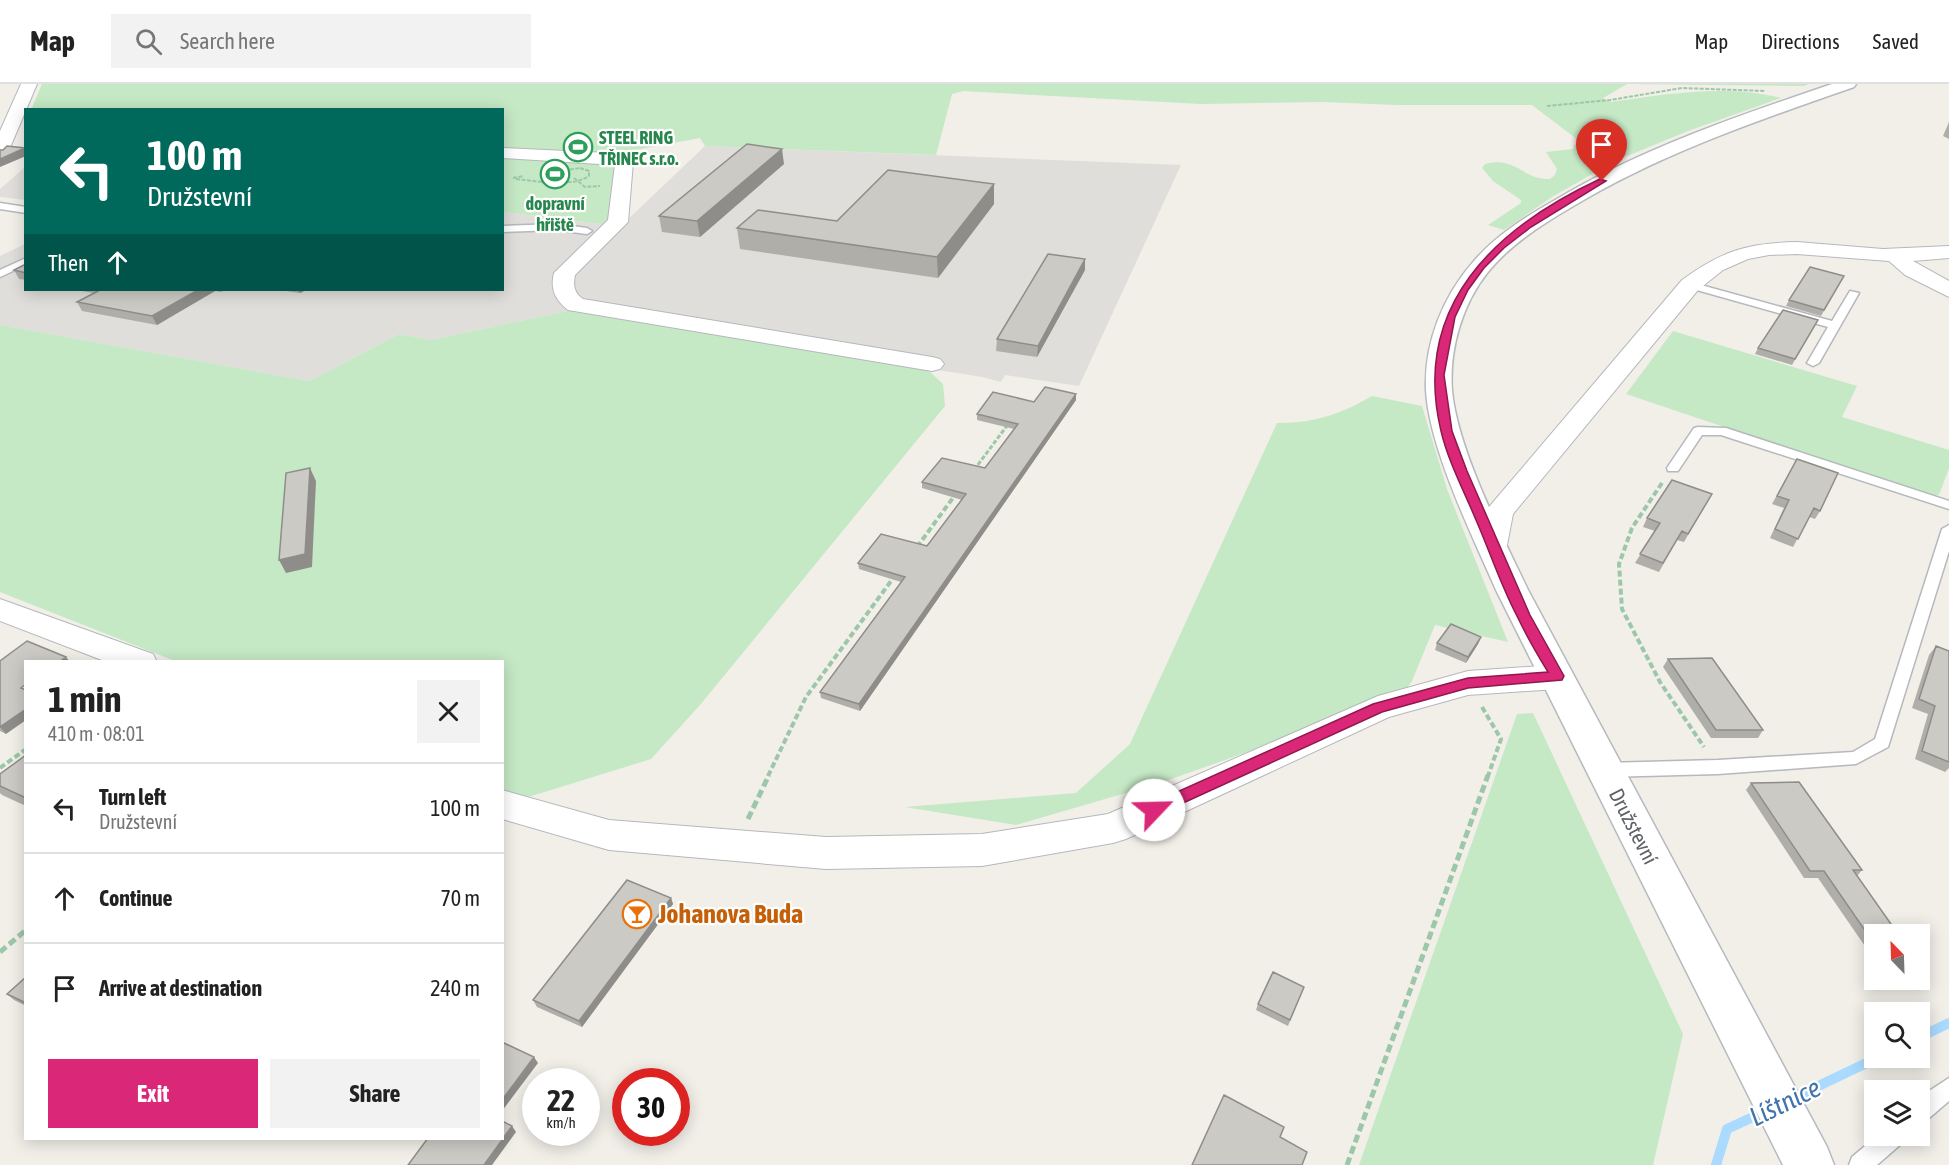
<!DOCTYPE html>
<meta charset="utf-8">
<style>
body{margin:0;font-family:"Asap Condensed",sans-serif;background:#f2f2f2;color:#222;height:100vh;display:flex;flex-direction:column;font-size:22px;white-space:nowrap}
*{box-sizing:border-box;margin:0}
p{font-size:20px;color:#767676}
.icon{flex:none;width:33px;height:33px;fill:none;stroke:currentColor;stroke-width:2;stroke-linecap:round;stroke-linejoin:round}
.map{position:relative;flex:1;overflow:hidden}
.side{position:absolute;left:24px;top:576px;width:480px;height:480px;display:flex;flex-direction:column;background:#fff;border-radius:0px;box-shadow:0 3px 15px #0003}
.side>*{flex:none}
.guide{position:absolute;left:24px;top:24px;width:480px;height:183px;border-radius:0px;box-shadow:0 3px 15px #0003;background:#00695c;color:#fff;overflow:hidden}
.needle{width:39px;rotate:337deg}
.fabs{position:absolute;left:1864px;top:840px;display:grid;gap:12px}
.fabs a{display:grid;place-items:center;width:66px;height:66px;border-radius:0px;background:#fff;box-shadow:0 3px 15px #0003;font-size:30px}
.speed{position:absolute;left:522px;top:984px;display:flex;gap:12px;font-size:30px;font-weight:700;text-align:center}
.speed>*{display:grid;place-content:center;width:78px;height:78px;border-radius:50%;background:#fff;box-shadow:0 3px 15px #0003;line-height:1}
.speed small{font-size:15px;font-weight:400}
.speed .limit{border:9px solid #d22;background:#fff;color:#111}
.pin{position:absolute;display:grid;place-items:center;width:51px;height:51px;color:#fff;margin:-62px -26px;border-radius:50% 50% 50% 0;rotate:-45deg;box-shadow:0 0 6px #0007}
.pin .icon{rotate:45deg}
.me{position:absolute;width:66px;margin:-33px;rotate:66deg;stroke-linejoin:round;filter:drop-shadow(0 0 4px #0008)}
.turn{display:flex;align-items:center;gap:21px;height:126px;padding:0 24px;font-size:27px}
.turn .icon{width:78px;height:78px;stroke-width:2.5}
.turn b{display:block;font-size:42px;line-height:51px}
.then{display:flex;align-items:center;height:57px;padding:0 24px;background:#0003;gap:12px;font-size:22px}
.round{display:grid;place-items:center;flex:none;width:63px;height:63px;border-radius:0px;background:#f2f2f2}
.head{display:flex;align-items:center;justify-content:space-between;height:102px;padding:0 24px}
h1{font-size:36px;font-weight:700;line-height:45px}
.cta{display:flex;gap:12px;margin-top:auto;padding:12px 24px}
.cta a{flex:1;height:69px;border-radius:0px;background:#db2777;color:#fff;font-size:24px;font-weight:700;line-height:69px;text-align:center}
.cta a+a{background:#f2f2f2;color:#222}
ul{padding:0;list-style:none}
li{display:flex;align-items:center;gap:18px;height:90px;padding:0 24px;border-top:2px solid #e0e0e0}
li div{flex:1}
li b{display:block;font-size:22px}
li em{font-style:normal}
header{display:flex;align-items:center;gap:36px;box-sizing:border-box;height:84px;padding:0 30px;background:#fff;border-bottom:2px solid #e0e0e0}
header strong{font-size:28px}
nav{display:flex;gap:33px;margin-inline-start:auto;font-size:21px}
.search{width:420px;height:54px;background:#f2f2f2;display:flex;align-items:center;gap:15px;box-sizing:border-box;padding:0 21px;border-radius:0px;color:#767676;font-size:22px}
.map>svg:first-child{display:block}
.industrial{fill:#e0deda}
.green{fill:#c5e8c5}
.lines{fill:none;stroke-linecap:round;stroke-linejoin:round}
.stream{stroke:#aadaff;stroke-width:10}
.lane-casing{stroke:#b5b8bc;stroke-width:3}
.street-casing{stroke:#b5b8bc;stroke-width:2}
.secondary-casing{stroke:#b6babf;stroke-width:3}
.path-far3{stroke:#9cc7a9;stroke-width:2;stroke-dasharray:4 1.5;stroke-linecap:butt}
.path-far2{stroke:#9cc7a9;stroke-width:3;stroke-dasharray:4.5 2;stroke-linecap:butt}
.path-far1{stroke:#9cc7a9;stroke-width:4;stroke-dasharray:6 3;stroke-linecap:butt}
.path{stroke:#9cc7a9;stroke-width:5;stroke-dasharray:8 4;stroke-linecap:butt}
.lane{fill:#fff;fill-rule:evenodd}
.street{fill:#fff;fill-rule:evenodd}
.secondary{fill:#fff;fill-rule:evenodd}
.wall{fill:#afaea9}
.shaded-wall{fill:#8f8d8a}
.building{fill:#cccac5;stroke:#8f8d8a;stroke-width:1.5}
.route{fill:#db2777;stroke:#8e194d;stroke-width:1.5}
.labels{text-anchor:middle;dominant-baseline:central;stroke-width:4.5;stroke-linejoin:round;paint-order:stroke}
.far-leisure-label{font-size:18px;font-weight:bold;fill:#27864d;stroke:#fff;text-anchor:start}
.street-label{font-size:21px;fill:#5f6368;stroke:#fff}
.near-food-label{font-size:26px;font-weight:bold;fill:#c56008;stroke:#fff;text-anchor:start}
.near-water-label{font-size:27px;font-style:italic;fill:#4174aa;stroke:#fff}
</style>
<header>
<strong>Map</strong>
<div class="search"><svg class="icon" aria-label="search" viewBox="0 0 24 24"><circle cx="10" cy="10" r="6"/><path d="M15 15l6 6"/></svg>Search here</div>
<nav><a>Map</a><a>Directions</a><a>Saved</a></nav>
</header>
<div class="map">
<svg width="1949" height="1081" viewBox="0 0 1949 1081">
<rect width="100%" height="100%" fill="#f1efe8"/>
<path class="industrial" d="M705,62L1181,81L1079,302L1005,291L1001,298L982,293L568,227L430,256L399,250L310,297L0,241V172L25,160L26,206H502L503,128L602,140L606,137L624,139Z
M25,83V116L0,113V105Z"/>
<path class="green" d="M42,0H1809L1804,2L1627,0L1603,14L1611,18C1667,10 1726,0 1781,14L1688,47L1615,77L1552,113L1504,146L1488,141L1521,119V116L1493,97L1482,84L1485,80C1516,72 1523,96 1550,95L1555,91L1557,85L1546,68L1573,65L1574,61L1582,59L1532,21H1397L1323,18L1201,20L963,7L952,10L936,71L705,62L700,54L609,71L605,78L615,83L610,134L602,140L503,128L502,26H31Z
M568,227L928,286L943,300L945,322L700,621L651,675L522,715L503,707L502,578L175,577L0,508V241L310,297L399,250L430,256Z
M1673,247L1857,302L1842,333L1949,366V384L1939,411L1929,412L1626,310Z
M1372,312L1422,322L1447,405L1508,558L1435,541L1412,597L1400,614L1160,699L1016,741L905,723L1076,709L1130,660L1277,339C1311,340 1342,330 1372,312Z
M1533,629L1683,950L1653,1081H1359L1517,630Z"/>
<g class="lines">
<path class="stream" d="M1920,953L1949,939
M1791,1015L1877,974
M1716,1081L1727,1045L1766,1027"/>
<g class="lane-casing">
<path id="lane" d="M0,119L26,123V129L0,125Z
M556,140L587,144L592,147L587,150L556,146L502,148V142Z
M26,174V181L0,193V186Z
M1690,198L1832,237L1850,207L1859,209L1819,279L1813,282L1807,279L1828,243L1686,203L1685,201Z
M1698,343L1726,344L1949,417V425L1721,351H1702L1678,387H1668L1667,384L1694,344Z
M1949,441V467L1888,663L1856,680L1718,690L1605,693L1599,691L1596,686L1599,681L1605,679L1718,676L1853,668L1875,655L1942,445Z
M1949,994V1017L1928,1035L1920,1038V1013Z
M1877,1052H1904L1901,1060L1877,1081H1849L1852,1073Z"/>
</g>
<g class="street-casing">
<path id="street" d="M21,0H37L9,66L6,70L0,71V47Z
M502,64L609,69L630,74L633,78L628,138L575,191C573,201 574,209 583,215L932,273L940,275L944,280L940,285L932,287L568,226C555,216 550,205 554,189L608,136L615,81L502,74Z
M1797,158L1883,165L1949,162V174L1913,177L1949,197V213L1905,191L1889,177L1797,170L1769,171L1748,175L1723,186L1698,206L1513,430L1507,461L1502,468L1492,470L1482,468L1477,461L1485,429L1489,423L1682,196C1722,167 1747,159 1797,158Z
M0,515L153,570L157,578H107L0,537Z
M1557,581L1569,585L1574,593L1569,601L1557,605L1468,611L1389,633L1126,755L1113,759L982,782L826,785L609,766L502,735V706L609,736L826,753L982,750L1108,730L1378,612L1468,587Z"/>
</g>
<g class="secondary-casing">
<path id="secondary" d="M1832,0H1856L1854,3C1756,37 1659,70 1570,124C1541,141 1510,161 1488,188C1462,220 1449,266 1452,307C1458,367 1502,451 1528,506L1827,1063L1834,1081H1783L1496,506C1472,451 1429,364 1426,306C1424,259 1443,212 1474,177C1496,151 1527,132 1557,115C1643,64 1738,32 1832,0Z"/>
</g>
<path class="path-far3" d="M1547,22L1610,16L1682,4L1765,7
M580,84L589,87V92C577,99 565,101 553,92L560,87Z
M513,94L524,92
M574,94L585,103L600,102
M516,95L542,98L556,95"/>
<path class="path-far2" d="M974,386L1009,339"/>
<path class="path-far1" d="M1662,399L1632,444L1619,480L1622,525L1660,598L1704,663
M917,463L955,411
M1482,623L1501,655L1488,692
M0,684L26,665
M768,692L806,613L894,493"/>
<path class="path" d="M748,735L769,691
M0,868L26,846
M1347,1081L1488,691"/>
<use href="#lane" class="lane"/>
<use href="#street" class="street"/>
<use href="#secondary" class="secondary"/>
</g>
<path class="wall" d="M1949,38V55L1943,52Z
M784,80L700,153L662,148L659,132Z
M994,100V120L938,194L740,165L737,144L837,137Z
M1085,175V186L1037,273L996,267L997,255Z
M26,180V196L19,195L14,186Z
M1844,192L1821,232L1786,222L1789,216Z
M76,206H225L221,208L215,207L157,241L82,227L77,218L94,209Z
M279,206H306L300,209Z
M1818,236L1792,281L1755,270L1758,264Z
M1076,310V316L860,627L821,614L820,608L901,498L859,485L858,479L927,462L962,416L922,404V398L985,384L1014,345L977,336V330Z
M1797,375L1820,427L1815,435L1809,433L1793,463L1770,454L1784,424L1772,420Z
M1712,410L1684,458L1677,456L1659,488L1635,479L1655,447L1643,443L1647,434Z
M1481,553L1478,560L1466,579L1435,566L1437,559Z
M1936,562L1949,567V684L1945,688L1915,675L1928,630L1912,624L1929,571Z
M1668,575L1763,646L1758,654H1711L1663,583Z
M0,577L26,578L6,650L0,647Z
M26,671V722L2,711L0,709V690Z
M1751,699L1862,786L1857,792L1875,850V868H1869L1818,794H1804L1746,706Z
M671,814L673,820L582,943L537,923L533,916Z
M26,893V922L14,916L7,910Z
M1304,903L1288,942L1256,926L1258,920Z"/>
<path class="shaded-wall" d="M25,64L26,72L0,83V75Z
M782,65L784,80L700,153L697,137Z
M994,100V120L938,194L937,173Z
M1085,175V186L1037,273L1038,262Z
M198,206H214L215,207L157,241L152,232Z
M298,206H306L300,209Z
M1076,310V316L860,627L859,620Z
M310,384L316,397L312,483L286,489L279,476Z
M1481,553L1478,560L1466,579L1468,573Z
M66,573L70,578H59Z
M26,625V636L6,650L0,643Z
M671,814L673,820L582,943L579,937Z
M534,973L538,979L502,1027V1016Z
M512,1042L516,1048L492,1081H484Z"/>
<path class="building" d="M747,60L782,65L697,137L659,132Z
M7,62L25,64L0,75V66H3Z
M888,86L994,100L937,173L737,144L758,126L837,137Z
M1048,170L1085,175L1038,262L997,255Z
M26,180V189L14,186Z
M1810,183L1844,192L1824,226L1789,216Z
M100,206H198L152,232L77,218Z
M1783,226L1818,236L1795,275L1758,264Z
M1045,303L1076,310L859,620L820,608L905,493L858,479L881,450L927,462L966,410L922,398L942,374L985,384L1018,340L977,330L993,308L1034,318Z
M1797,375L1838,389L1820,427L1814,424L1798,455L1775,445L1789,416L1777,412Z
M310,384L305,470L279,476L286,389Z
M1672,396L1712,410L1688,450L1682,447L1663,479L1640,470L1660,439L1647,434Z
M1451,540L1481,553L1468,573L1437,559Z
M27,557L66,573L59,578H26V600L21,604L26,606V625L0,643V577Z
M1936,562L1949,567V678L1922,667L1935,622L1919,615Z
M1712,574L1763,646H1716L1668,575Z
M26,671V714L0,702V690Z
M1799,698L1862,786H1853L1898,850H1875V861L1824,787H1810L1751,699Z
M627,796L671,814L579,937L533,916Z
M1273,888L1304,903L1290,936L1258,920Z
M26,893V919L7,910Z
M504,959L534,973L502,1016V960Z
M1224,1011L1284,1043L1280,1053L1307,1068L1302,1081H1192Z
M502,1037L512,1042L484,1081H408L428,1054H502Z"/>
<path class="route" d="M1600,95L1606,97L1531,143L1504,164L1484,184L1468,206L1455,233L1444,291L1452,347L1467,387L1530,531L1564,592L1562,596L1468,604L1382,628L1159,730L1154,732L1148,730L1146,726L1148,721L1373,620L1468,594L1548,588C1537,570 1526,551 1517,532C1501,502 1490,468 1476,436C1464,407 1448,377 1441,347C1411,222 1495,144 1600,95Z"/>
<defs>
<g id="stadium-ring" transform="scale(1.5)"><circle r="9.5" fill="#fff" stroke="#2e9e5b" stroke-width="1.5"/><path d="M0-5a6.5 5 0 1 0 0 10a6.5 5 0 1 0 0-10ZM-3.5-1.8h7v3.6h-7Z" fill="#2e9e5b"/></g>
<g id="bar-ring" transform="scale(1.5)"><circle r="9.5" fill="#fff" stroke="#e8710a" stroke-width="1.5"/><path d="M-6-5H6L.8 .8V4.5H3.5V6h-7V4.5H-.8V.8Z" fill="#e8710a"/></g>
</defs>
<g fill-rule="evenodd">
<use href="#stadium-ring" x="578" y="63"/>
<use href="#stadium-ring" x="555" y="90"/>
<use href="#bar-ring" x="637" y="830"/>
</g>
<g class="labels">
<g class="far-leisure-label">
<text x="599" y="53">STEEL RING<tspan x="599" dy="21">TŘINEC s.r.o.</tspan></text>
<text x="555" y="119" text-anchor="middle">dopravní<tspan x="555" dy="21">hřiště</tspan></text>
</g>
<g class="street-label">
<text transform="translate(1634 742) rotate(63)">Družstevní</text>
</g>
<g class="near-food-label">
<text x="658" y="830">Johanova Buda</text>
</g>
<g class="near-water-label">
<text transform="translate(1785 1018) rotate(-26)">Líštnice</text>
</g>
</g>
</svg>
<div class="fabs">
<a><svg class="needle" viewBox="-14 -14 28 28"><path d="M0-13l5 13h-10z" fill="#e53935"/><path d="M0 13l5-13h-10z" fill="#767676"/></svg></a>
<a><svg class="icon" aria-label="search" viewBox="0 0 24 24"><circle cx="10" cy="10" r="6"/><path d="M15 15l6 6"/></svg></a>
<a><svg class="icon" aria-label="layers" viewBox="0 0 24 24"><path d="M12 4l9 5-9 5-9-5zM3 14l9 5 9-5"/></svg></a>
</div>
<div class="speed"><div>22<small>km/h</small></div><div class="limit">30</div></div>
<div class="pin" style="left:1602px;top:97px;background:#d93025"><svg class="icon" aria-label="arrive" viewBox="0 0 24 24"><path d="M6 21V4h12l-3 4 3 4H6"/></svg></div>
<svg class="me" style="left:1154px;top:726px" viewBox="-20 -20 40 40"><circle r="19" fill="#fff"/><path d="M0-13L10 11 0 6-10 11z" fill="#db2777"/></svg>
<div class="guide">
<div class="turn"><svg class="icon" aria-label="left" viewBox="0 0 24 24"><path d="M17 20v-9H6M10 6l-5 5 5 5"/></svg><div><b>100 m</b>Družstevní</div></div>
<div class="then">Then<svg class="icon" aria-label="ahead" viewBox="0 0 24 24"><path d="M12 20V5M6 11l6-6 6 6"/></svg></div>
</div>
<section class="side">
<div class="head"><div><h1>1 min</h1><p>410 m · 08:01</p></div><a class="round"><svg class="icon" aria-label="close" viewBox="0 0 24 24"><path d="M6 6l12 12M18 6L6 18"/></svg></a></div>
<ul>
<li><svg class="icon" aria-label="left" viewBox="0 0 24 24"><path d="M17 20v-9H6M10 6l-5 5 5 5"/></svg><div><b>Turn left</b><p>Družstevní</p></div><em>100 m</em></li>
<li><svg class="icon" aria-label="ahead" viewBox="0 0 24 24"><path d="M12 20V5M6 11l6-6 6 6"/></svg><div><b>Continue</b></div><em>70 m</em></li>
<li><svg class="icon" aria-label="arrive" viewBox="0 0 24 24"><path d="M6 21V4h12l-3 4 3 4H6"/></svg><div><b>Arrive at destination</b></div><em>240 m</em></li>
</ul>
<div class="cta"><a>Exit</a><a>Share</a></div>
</section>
</div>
